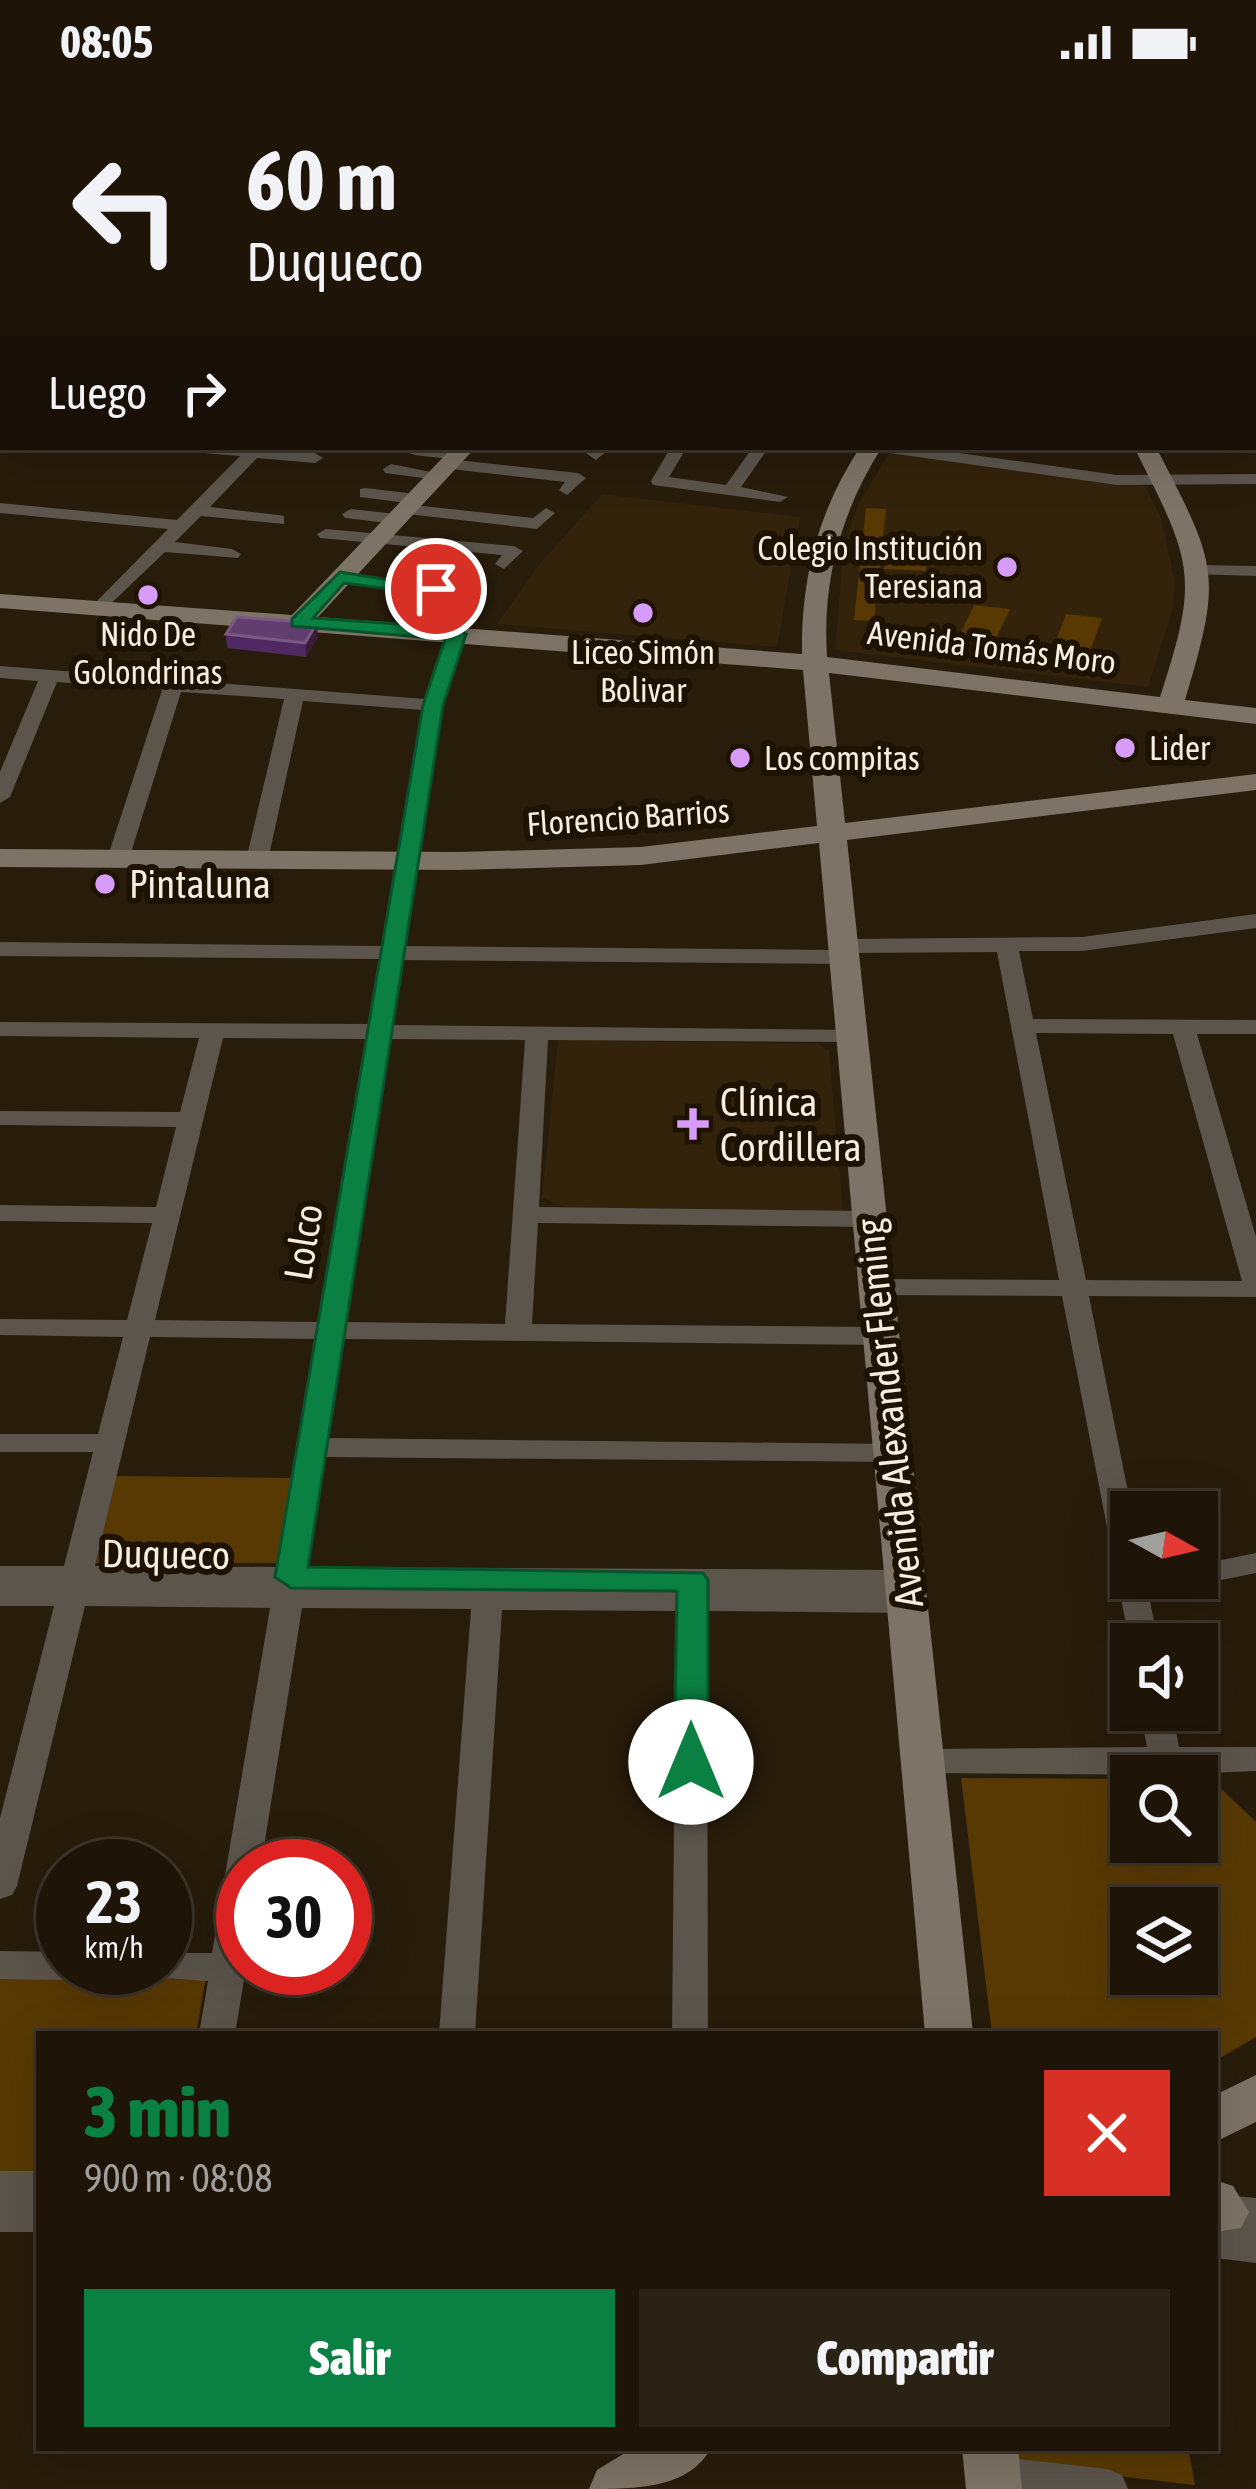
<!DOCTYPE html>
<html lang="es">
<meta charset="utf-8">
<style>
body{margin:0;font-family:"Asap Condensed",sans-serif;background:#2b2216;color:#f1f3f6;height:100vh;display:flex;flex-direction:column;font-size:45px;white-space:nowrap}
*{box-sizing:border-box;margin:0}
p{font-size:39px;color:#a19f9c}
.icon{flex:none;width:66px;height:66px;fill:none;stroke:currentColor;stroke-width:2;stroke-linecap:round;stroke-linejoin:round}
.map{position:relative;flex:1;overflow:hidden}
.side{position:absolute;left:36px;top:1947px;width:1182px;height:420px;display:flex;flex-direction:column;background:#1e1508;border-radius:0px;box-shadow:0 12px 48px #0002,0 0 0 3px #3c3429}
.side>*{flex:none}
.guide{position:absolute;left:0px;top:0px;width:1257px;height:366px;box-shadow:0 12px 48px #0002,0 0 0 3px #3c3429;background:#1e1508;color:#f1f3f6;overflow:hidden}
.needle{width:78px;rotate:98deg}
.buttons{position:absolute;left:1110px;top:1407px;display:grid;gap:24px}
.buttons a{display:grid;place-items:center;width:108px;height:108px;border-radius:0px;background:#1e1508;box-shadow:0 12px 48px #0002,0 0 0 3px #3c3429;font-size:60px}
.speed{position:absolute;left:36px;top:1755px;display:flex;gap:24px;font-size:60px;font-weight:700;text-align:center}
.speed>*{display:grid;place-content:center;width:156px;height:156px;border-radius:50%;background:#1e1508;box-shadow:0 12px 48px #0002,0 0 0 3px #3c3429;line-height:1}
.speed small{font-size:30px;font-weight:400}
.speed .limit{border:18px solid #d22;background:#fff;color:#111}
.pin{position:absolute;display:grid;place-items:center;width:102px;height:102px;color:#fff;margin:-51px;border:6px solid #fff;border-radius:50%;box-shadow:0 3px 12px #0007}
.me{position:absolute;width:132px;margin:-66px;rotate:0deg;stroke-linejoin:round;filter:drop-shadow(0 0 9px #0008)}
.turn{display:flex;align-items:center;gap:42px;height:252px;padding:0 48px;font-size:54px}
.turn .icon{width:156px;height:156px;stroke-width:2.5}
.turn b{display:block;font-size:84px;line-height:102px}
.then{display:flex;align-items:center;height:114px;padding:0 48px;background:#0003;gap:24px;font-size:45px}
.round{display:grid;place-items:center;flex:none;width:126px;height:126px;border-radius:0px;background:#2b2216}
.head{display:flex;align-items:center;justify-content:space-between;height:204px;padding:0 48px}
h1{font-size:72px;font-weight:800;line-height:90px;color:#0b8043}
.button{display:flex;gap:24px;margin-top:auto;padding:24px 48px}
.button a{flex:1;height:138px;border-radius:0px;background:#0b8043;color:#fff;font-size:48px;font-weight:800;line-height:138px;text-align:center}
.button a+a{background:#2b2216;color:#f1f3f6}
.status{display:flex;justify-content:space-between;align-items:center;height:84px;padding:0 60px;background:#1e1508;direction:ltr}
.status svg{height:33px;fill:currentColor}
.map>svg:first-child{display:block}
.built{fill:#33230b}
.green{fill:#583904;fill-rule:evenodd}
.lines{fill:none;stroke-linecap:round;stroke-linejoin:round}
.street{fill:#5b554c;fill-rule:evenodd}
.secondary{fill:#7d7366;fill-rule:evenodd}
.primary{fill:#988b7a;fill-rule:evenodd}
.wall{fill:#502963}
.shaded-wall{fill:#391b3a}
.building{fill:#623e70;stroke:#795a82;stroke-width:3}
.route{fill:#0b8043;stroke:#07532c;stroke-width:3}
.poi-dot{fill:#d79bf9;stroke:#1e1303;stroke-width:4.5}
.labels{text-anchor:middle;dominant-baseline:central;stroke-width:12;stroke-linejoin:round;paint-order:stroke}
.far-poi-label{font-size:33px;fill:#f6eee3;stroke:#1e1303}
.far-street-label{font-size:33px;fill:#f6eee3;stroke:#1e1303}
.poi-label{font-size:39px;fill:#f6eee3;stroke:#1e1303;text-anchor:start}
.street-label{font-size:39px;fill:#f6eee3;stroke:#1e1303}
</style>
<div class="status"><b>08:05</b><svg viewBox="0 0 49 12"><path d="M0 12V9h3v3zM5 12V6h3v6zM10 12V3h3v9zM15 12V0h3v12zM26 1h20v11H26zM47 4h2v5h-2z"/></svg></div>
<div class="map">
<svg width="1256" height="2405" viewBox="0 0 1256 2405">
<rect width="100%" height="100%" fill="#281c0b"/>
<path class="built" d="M890,368L1145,402L1161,434L1175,497L1173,524L1148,603L835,566L844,459L859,419Z
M602,410L800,433L777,563L497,540L538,482Z
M558,956L818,960L829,967L843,1127L565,1123L542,1114Z"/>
<path class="green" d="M866,424L886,425L874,537L854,536Z
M888,454L928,456L926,487L884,485Z
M974,521L1010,525L992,563L956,559Z
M1066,530L1102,534L1088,573L1052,568Z
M116,1392L291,1394L279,1479H96Z
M961,1694L1131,1695V1758H1197V1696H1212L1256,1738V1953L1215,1977V1950H992ZM1131,1824H1197V1890H1131Z
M0,1893H206L196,1950H39V2096L0,2095Z
M1014,2364H1188L1195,2401L1016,2380Z"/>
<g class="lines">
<path class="street" d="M338,0H350L337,3Z
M553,0H595L599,3H557Z
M1156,0H1168L1169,3H1157Z
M0,69H3V77H0Z
M0,100L3,101V107L0,108Z
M0,128H3V136H0Z
M1254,152H1256V160H1254Z
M0,201H3V210H0Z
M1254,216H1256V224H1254Z
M0,265H3V275H0Z
M1254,300H1256V310H1254Z
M3,342V353L0,354V343Z
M183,363L315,369L323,374L315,379L257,374L210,423L278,431L284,432V440L201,432L175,458L232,465L241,470L238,474L165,468L100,530L91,524L94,520L168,445L0,429V419L177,436L240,372L191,368Z
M409,363L457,366L465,371L457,376L415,371L409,369Z
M561,363L552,369L544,364L545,363Z
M577,363H608L609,365L596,376Z
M671,363H687L669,393L726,401L753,363H769L741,403L788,413L780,418L653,401L651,397Z
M874,363H917L1117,391L1256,390V400L1117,401L882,368Z
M448,375L578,389L586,394L567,411L559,406L565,398L442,384V376Z
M391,380L446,391L438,396L385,389L383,385Z
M366,404L415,410L423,415L415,420L360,413V405Z
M405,420L533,434L546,424L555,429L537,445L399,429V421Z
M351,425L396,430L405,435L396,440L345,434L342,430Z
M326,445L514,462L523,467L504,485L495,480L502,471L320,454L317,450Z
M1198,481L1256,482V492L1192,490V482Z
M340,489L475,505L484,510L475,515L334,498L331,494Z
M456,544L465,550L443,621L405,862L834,866L835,857L843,855L1082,853L1256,830V844L1082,867H1019L1033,935L1256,936V950H1197L1256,1153V1213L1089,1212L1132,1428L1131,1494H1145L1159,1560H1131V1566L1062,1212L876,1211L862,1203L876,1195L1059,1196L997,868L852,869V878L844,880L403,876L393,941L860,946L864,951L860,956L852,958L548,956L539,1123L870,1127L883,1135L870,1143L538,1139L532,1240L881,1243L895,1252L881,1261L344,1255L328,1354L892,1360L907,1369L892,1378L325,1373L308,1483L905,1486L916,1490L920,1497L916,1504L906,1507L918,1510L923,1518L918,1526L907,1529L707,1527L708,1950H672L676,1527L502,1526L475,1950H439L471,1525L302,1524L261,1782H243L246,1884L235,1950H199L208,1897L152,1893L148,1884H165V1869H212L270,1524L85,1522L17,1802L12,1811L0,1815V1734L54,1522H0V1482H64L93,1368H0V1350H98L123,1253L0,1251V1235L127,1236L152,1139L0,1137V1121L156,1123L176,1043L0,1041V1027L180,1028L199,954L0,952V938L369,940L380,875L0,872V858L382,862L422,626L303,617L268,776L257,782L246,776L284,615L181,608L129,775L118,781L107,775L162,606L57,598L10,713L0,719V688L38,597L0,594V582L425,615L447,550ZM1036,949L1173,950L1242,1197L1086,1196ZM223,954L367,955L319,1238L155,1236ZM391,955L525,956L505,1240L346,1238ZM150,1253L316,1255L277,1483L95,1482Z
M1256,1469V1489L1197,1501L1183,1494H1197V1481Z
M1140,1626H1172L1179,1663H1256V1687L1166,1691L922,1689L910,1686L905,1677L910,1668L922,1665L1147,1663Z
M0,1867L63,1868V1884H80L76,1892L63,1896L0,1895Z
M0,2087H39V2148H0Z
M1215,2110L1256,2114V2179L1215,2174Z
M992,2372L1107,2385L1122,2391L1128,2405H977L971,2392L977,2378Z"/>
<path class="secondary" d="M269,0H315L317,3H271Z
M636,0H652V3H636Z
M959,0H975L976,3H960Z
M1254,75H1256V85H1254Z
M453,363H476L318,533L802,570C801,493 818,428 860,363H882C841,428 822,496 827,573L1160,613C1201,489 1191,477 1134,363H1156C1216,480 1224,488 1185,616L1256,624V640L829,589L845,739L1256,690V706L847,756L973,1950H925L819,759L641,781L459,786L0,783V765L459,768L641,763L817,742L803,586L0,524V510L292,531Z
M1256,1991V2038L1215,2058V2011Z
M1215,2096L1233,2102L1249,2128L1241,2144L1215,2148Z
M633,2364H711C689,2405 635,2405 589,2405L597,2386Z
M962,2364H1018L1022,2405H966Z"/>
<path class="primary" d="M8,0H25L6,3Z
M780,0H825L827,3H782Z
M971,0H989L991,3H973Z
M1256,0V10H1254V3H1248Z
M3,29V41L0,42V30Z"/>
</g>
<path class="wall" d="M226,550L318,553L306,573L227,564Z"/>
<path class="shaded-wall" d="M317,539L318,553L306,573L305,559Z"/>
<path class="building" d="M237,533L317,539L305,559L226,550Z"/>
<path class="route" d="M340,488L445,505L436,511L344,499L313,534L456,544L466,550L443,621L308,1483L703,1489L708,1496V1678L691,1691L674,1678L677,1507L291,1504L275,1493L423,621L445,555L292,542V535Z"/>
<g class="poi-dot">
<circle cx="1007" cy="483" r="12"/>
<circle cx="148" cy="511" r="12"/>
<circle cx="643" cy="529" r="12"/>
<circle cx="1125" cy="664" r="12"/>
<circle cx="740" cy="674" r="12"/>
<circle cx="105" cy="800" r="12"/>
<path d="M687 1022h12v12h12v12h-12v12h-12v-12h-12v-12h12z"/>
</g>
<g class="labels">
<g class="far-poi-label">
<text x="983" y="464" text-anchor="end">Colegio Institución<tspan x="983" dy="38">Teresiana</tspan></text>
<text x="148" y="550">Nido De<tspan x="148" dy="38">Golondrinas</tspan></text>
<text x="643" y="568">Liceo Simón<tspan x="643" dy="38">Bolivar</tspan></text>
<text x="1149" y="664" text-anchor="start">Lider</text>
<text x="764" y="674" text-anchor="start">Los compitas</text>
</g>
<g class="far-street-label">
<text transform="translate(992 563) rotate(7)">Avenida Tomás Moro</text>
<text transform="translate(628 733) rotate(-4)">Florencio Barrios</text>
</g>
<g class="poi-label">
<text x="129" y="800">Pintaluna</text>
<text x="720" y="1018">Clínica<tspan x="720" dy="45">Cordillera</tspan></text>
</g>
<g class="street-label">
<text transform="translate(303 1158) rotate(-81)">Lolco</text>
<text transform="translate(889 1329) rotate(-96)">Avenida Alexander Fleming</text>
<text transform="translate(166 1470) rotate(1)">Duqueco</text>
</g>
</g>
</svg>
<div class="buttons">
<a><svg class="needle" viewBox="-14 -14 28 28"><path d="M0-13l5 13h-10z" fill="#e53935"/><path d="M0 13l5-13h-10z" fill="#a19f9c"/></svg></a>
<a><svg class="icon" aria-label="sound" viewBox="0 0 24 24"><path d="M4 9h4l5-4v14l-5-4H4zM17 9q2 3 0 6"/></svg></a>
<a><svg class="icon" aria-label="search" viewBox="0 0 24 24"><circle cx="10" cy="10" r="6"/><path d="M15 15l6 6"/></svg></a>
<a><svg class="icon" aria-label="layers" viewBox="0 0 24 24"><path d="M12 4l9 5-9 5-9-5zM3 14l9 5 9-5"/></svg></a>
</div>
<div class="speed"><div>23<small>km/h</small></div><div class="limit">30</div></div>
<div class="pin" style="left:436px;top:505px;background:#d93025"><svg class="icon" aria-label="arrive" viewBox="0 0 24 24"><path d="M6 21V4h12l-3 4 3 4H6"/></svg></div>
<svg class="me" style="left:691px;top:1678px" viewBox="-20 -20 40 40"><circle r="19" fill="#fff"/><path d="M0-13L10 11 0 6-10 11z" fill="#0b8043"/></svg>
<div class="guide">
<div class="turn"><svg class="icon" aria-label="left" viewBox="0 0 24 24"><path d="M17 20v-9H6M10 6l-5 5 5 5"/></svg><div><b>60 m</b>Duqueco</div></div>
<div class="then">Luego<svg class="icon" aria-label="right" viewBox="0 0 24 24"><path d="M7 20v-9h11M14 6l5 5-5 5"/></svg></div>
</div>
<section class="side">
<div class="head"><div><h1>3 min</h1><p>900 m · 08:08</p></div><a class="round" style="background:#d93025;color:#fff"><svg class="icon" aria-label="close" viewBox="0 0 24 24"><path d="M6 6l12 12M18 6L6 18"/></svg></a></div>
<div class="button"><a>Salir</a><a>Compartir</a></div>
</section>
</div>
